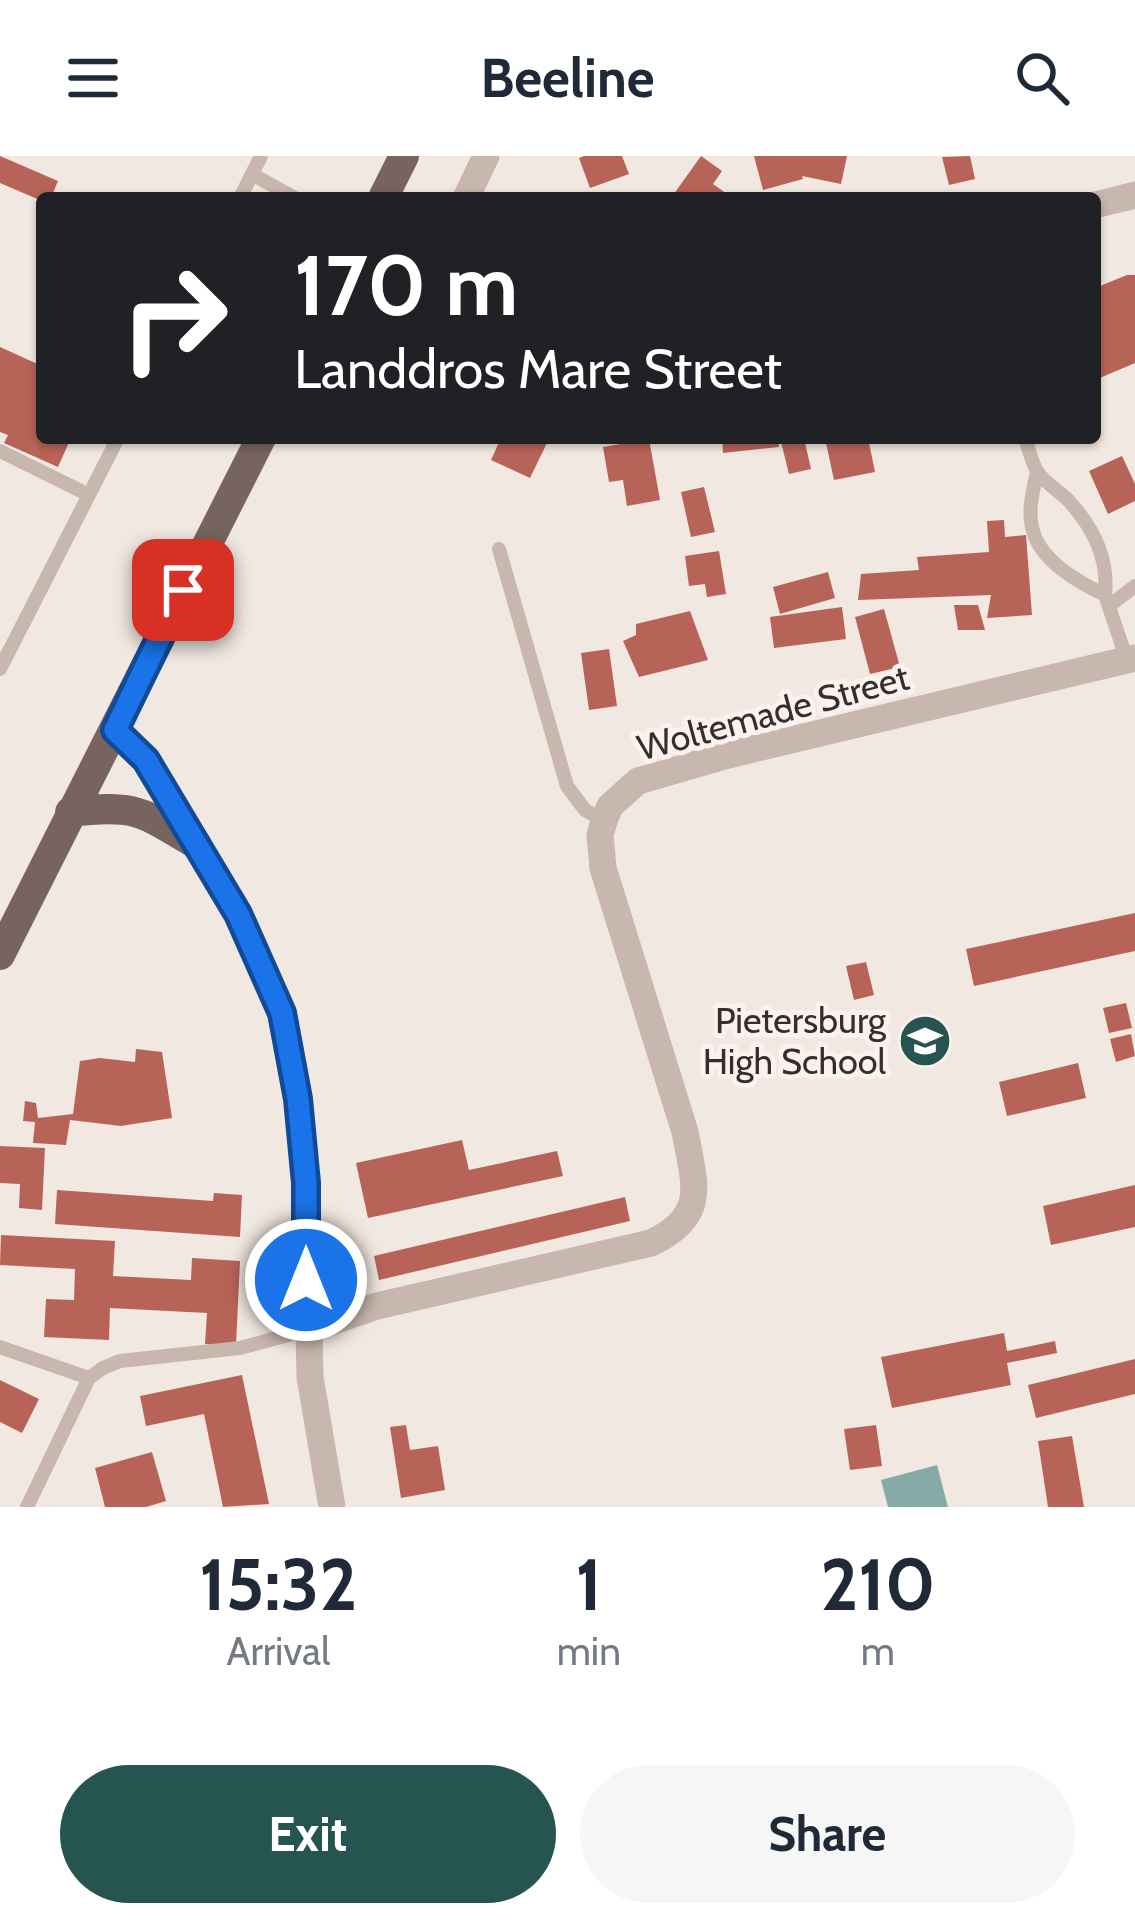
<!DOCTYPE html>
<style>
body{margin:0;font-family:Cabin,sans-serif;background:#f6f6f7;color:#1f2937;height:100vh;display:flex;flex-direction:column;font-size:45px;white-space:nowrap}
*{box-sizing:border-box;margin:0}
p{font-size:39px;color:#747a83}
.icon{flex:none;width:66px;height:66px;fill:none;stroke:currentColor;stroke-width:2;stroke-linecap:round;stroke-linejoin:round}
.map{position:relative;height:1351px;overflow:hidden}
.sheet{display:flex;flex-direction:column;background:#fff;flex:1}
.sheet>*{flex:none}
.hud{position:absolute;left:36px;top:36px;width:1065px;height:252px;border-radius:12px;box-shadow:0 3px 9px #0004;background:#202124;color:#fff;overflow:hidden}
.pin{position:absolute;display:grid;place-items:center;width:102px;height:102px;color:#fff;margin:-51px;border-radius:24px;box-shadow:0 6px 18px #0006}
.me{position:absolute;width:132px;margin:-66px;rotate:0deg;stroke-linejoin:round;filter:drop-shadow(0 0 9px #0008)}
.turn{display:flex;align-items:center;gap:42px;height:252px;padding:0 60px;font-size:54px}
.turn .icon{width:156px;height:156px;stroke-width:2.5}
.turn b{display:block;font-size:84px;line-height:102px}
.eta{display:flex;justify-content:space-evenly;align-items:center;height:204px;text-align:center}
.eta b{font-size:72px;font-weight:800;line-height:84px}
.action{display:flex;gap:24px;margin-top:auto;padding:24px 60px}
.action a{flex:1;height:138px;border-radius:72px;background:#265451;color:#fff;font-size:48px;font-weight:800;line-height:138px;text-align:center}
.action a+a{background:#f6f6f7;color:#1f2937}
header{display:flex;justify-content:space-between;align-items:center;height:156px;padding:0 60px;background:#fff;font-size:54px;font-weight:800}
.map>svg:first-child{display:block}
.water{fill:#84aba7}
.building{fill:#b86358}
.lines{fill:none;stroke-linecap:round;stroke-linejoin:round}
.lane{stroke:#c8b7ae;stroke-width:14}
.street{stroke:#c8b7ae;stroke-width:27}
.primary{stroke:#77645f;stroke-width:30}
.route-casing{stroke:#114b97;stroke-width:30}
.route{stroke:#1a73e8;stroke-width:21}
.labels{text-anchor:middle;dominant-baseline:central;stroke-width:10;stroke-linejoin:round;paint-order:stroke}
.street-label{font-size:36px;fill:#372e2c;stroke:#f9f2ee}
.poi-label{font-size:36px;fill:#372e2c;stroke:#f9f2ee;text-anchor:end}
</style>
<header><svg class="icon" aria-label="menu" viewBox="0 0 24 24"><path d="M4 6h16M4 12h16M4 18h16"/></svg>Beeline<svg class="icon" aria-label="search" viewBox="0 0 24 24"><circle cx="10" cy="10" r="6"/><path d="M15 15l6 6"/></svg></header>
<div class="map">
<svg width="1135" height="1351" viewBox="0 0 1135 1351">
<rect width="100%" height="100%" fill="#f1e8e1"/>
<path class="water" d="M937,1309L948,1351H888L881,1324Z"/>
<path class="building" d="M0,0L58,25L51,42H42V45L0,27Z
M584,0H622L629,18L590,32L579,2Z
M701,0L722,15L713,28L727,38L724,42H671Z
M754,0H847L841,28L802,20L803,23L763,34Z
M970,0L975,23L949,29L942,1Z
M1127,119H1135V207L1095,224V132Z
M0,191L42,210V282H71L58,311L4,287L8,279L0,276Z
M501,282H537L547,287L530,322L491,304Z
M722,282H778L779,291L723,297Z
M780,282H804L811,313L789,318Z
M825,282H868L875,316L834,324Z
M649,283L660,344L627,350L623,324L609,326L603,291Z
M1122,300L1135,328V345L1108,358L1089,315Z
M704,331L715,376L691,381L681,336Z
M1004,364L1005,381L1026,379L1032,459L987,462L991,439L858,444L861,418L919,414L917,401L989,396L987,365Z
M719,395L726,438L707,441L705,428L689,430L685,400Z
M828,416L835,442L780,458L773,431Z
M954,449H978L985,474H958Z
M842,451L846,483L774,492L770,461Z
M884,453L900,511L870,518L855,461Z
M690,455L708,504L639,521L623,485L636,479V468Z
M609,493L617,550L589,554L581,497Z
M1135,757V795L974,830L966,793Z
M866,806L874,839L854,844L846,810Z
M1126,847L1132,872L1109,877L1103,852Z
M1131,878L1135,900L1116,906L1110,883Z
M136,893L162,896L172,962L121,970L70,964L66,989L33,987L35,966L23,965L25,945L36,947L38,962L73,958L80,905L100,902L135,906Z
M1078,907L1086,942L1007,960L999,926Z
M462,984L469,1014L557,995L563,1020L368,1062L356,1007Z
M0,990L45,992L42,1054L19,1052L20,1028L0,1027Z
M1135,1029V1071L1051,1089L1043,1050Z
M57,1034L213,1045L214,1037L242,1039L240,1081L55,1068Z
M625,1041L630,1065L379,1124L374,1100Z
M1,1079L115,1085L113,1120L191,1124L192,1102L240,1105L236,1189L205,1188L207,1157L110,1152L109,1184L44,1181L46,1143L74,1144L75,1113L0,1109Z
M1004,1177L1007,1195L1055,1185L1057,1197L1007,1207L1011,1229L892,1252L881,1201Z
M1135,1203V1238L1036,1262L1028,1229Z
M242,1219L269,1348L223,1351L204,1258L146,1270L140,1240Z
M0,1224L39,1243L22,1277L0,1266Z
M406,1269L410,1294L438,1290L445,1334L401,1342L390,1271Z
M876,1269L882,1310L850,1314L844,1273Z
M1072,1280L1084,1351H1048L1038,1285Z
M152,1296L166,1345L146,1351H105L95,1312Z"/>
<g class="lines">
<path class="lane" d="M252,18L295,42
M240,42L261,0
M1025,282C1029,293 1032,309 1039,318C1047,328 1059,335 1068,344C1093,371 1109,402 1105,439
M0,295L89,339
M1037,316C1033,335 1027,356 1033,375C1042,406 1078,426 1105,439L1127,504
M499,393L567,630L585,654L604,665
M1109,450L1135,430
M0,513L118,282
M0,1191L89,1222
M27,1351L89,1222L103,1212L120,1205L240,1192L307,1174"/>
<path class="street" d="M466,42L486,0
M1095,49L1135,39
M115,574L145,605L239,758L282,857L299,943L306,1027L310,1221L332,1351
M307,1174L377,1150L651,1087C708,1060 695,1029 685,976L603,712L600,679L604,665L610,650L638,625L728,599L1135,502"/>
<path class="primary" d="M383,42L404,0
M70,656C137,648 140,655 196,688
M0,799L261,282"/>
</g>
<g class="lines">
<g class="route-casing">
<path id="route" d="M183,434L115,574L146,604L238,758L282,857L298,943L306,1027V1124"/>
</g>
<use href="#route" class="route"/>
</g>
<defs>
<g id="school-disc" transform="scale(2.7)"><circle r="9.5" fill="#265451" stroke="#f9f2ee"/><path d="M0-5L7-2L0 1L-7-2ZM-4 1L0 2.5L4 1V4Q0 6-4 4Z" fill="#fff"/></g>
</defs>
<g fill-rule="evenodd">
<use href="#school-disc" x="925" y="885"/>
</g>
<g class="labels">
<g class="street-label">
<text transform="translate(773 556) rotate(-15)">Woltemade Street</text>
</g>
<g class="poi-label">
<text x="886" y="864">Pietersburg<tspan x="886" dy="41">High School</tspan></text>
</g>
</g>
</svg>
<div class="pin" style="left:183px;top:434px;background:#d93025"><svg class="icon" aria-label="arrive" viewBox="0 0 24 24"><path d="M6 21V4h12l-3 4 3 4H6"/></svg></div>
<svg class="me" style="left:306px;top:1124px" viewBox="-20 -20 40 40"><circle r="17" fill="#1a73e8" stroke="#fff" stroke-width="3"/><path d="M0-11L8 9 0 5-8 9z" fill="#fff"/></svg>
<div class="hud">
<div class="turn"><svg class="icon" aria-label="right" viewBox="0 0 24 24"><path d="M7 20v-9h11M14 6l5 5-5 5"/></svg><div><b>170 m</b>Landdros Mare Street</div></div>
</div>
</div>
<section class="sheet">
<div class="eta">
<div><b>15:32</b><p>Arrival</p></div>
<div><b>1</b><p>min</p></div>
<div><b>210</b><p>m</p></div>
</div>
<div class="action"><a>Exit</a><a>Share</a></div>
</section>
